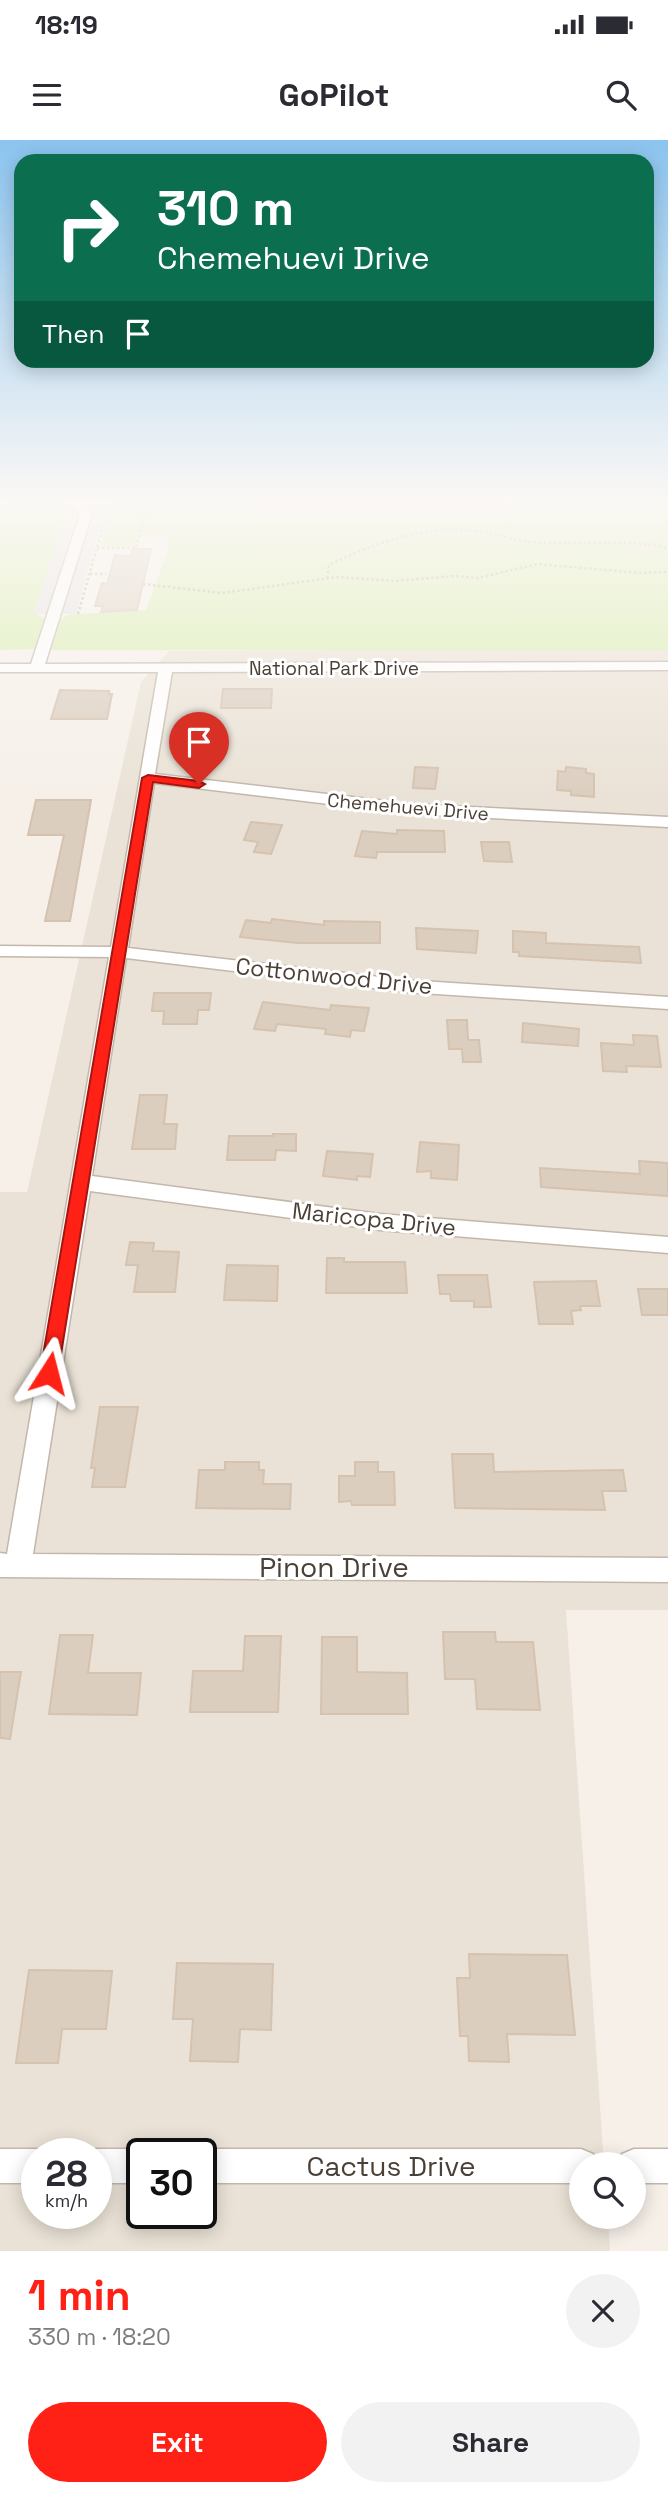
<!DOCTYPE html>
<meta charset="utf-8">
<style>
body{margin:0;font-family:"Space Grotesk",sans-serif;background:#f2f2f3;color:#2b2b33;height:100vh;display:flex;flex-direction:column;font-size:26px;white-space:nowrap}
*{box-sizing:border-box;margin:0}
p{font-size:23px;color:#7c7c81}
.icon{flex:none;width:38px;height:38px;fill:none;stroke:currentColor;stroke-width:2;stroke-linecap:round;stroke-linejoin:round}
.map{position:relative;height:2111px;overflow:hidden}
.sheet{display:flex;flex-direction:column;background:#fff;flex:1}
.sheet>*{flex:none}
.guide{position:absolute;left:14px;top:14px;width:640px;height:214px;border-radius:21px;box-shadow:0 4px 18px #0003;background:#0b6e4f;color:#fff;overflow:hidden}
.tools{position:absolute;left:569px;top:2012px;display:grid;gap:14px}
.tools a{display:grid;place-items:center;width:77px;height:77px;border-radius:50%;background:#fff;box-shadow:0 4px 18px #0003;font-size:35px}
.speed{position:absolute;left:21px;top:1998px;display:flex;gap:14px;font-size:35px;font-weight:700;text-align:center}
.speed>*{display:grid;place-content:center;width:91px;height:91px;border-radius:50%;background:#fff;box-shadow:0 4px 18px #0003;line-height:1}
.speed small{font-size:18px;font-weight:400}
.speed .limit{border:4px solid #111;border-radius:10px;background:#fff;color:#111}
.pin{position:absolute;display:grid;place-items:center;width:60px;height:60px;color:#fff;margin:-72px -30px;border-radius:50% 50% 50% 0;rotate:-45deg;box-shadow:0 0 7px #0007}
.pin .icon{rotate:45deg}
.me{position:absolute;width:77px;margin:-38px;rotate:9deg;stroke-linejoin:round;filter:drop-shadow(0 0 5px #0008)}
.turn{display:flex;align-items:center;gap:24px;height:147px;padding:0 28px;font-size:32px}
.turn .icon{width:91px;height:91px;stroke-width:2.5}
.turn b{display:block;font-size:49px;line-height:60px}
.then{display:flex;align-items:center;height:66px;padding:0 28px;background:#0003;gap:14px;font-size:26px}
.round{display:grid;place-items:center;flex:none;width:74px;height:74px;border-radius:37px;background:#f2f2f3}
.headline{display:flex;align-items:center;justify-content:space-between;height:119px;padding:0 28px}
h1{font-size:42px;font-weight:700;line-height:52px;color:#ff2116}
.action{display:flex;gap:14px;margin-top:auto;padding:14px 28px}
.action a{flex:1;height:80px;border-radius:42px;background:#ff2116;color:#fff;font-size:28px;font-weight:700;line-height:80px;text-align:center}
.action a+a{background:#f2f2f3;color:#2b2b33}
.status{display:flex;justify-content:space-between;align-items:center;height:49px;padding:0 35px;background:#fff;direction:ltr}
.status svg{height:19px;fill:currentColor}
header{display:flex;justify-content:space-between;align-items:center;height:91px;padding:0 28px;background:#fff;font-size:32px;font-weight:700}
.map>svg:first-child{display:block}
.residential{fill:#eae2d6;fill-rule:evenodd}
.green{fill:#d8eead}
.parking{fill:#e4e1de}
.building{fill:#dccebf;stroke:#d5c2af;stroke-width:2}
.lines{fill:none;stroke-linecap:round;stroke-linejoin:round}
.minor-casing{stroke:#c3b7aa;stroke-width:3}
.path{stroke:#c6b299;stroke-width:2.5;stroke-dasharray:2.5 2.5;stroke-linecap:butt}
.minor{fill:#fff;fill-rule:evenodd}
.route{fill:#ff2116;stroke:#a6150e;stroke-width:2}
.labels{text-anchor:middle;dominant-baseline:central;stroke-width:6;stroke-linejoin:round;paint-order:stroke}
.far-street-label{font-size:19px;fill:#4b4036;stroke:#fff}
.street-label{font-size:23px;fill:#4b4036;stroke:#fff}
.near-street-label{font-size:28px;fill:#4b4036;stroke:#fff}
</style>
<div class="status"><b>18:19</b><svg viewBox="0 0 49 12"><path d="M0 12V9h3v3zM5 12V6h3v6zM10 12V3h3v9zM15 12V0h3v12zM26 1h20v11H26zM47 4h2v5h-2z"/></svg></div>
<header><svg class="icon" aria-label="menu" viewBox="0 0 24 24"><path d="M4 6h16M4 12h16M4 18h16"/></svg>GoPilot<svg class="icon" aria-label="search" viewBox="0 0 24 24"><circle cx="10" cy="10" r="6"/><path d="M15 15l6 6"/></svg></header>
<div class="map">
<svg width="668" height="2111" viewBox="0 0 668 2111">
<rect width="100%" height="100%" fill="#f6f0e9"/>
<path class="residential" d="M668,508V1470H566L604,2025H581V2077H608L610,2111H0V1052H27L141,542L169,511ZM37,2014H96V2074H37ZM142,2014H201V2074H142Z"/>
<path class="green" d="M14,361C34,361 64,356 78,374L75,381L63,383L34,473L45,479L35,509L0,510V371L3,364Z
M668,361V510H51L60,480L67,475L146,470L169,408L168,395H143L133,407H100L107,383L92,380L93,368L113,362Z"/>
<path class="parking" d="M63,383H101L76,474H34Z"/>
<path class="building" d="M133,409H151L137,470L101,472L103,466H95L102,443L107,444L115,415L131,416Z
M223,549H272L271,568H221Z
M60,550L109,551V554H112L107,579H51Z
M415,627L438,628L435,649L413,648Z
M566,627L586,629V633L594,634V657L571,655V651L557,650L558,631L565,632Z
M36,660H91L70,781H45L64,695H28Z
M251,682L282,685L271,714L254,712L258,702L244,700Z
M397,690L444,691L445,712H377L376,718L355,716L362,691L397,694Z
M481,702H509L512,722L484,721Z
M272,779L324,785V781L380,782V803H298L240,797L246,780L271,783Z
M416,788L478,791L476,813L417,809Z
M513,791L546,793V803L639,807L641,823L519,816V812H513Z
M154,853H211L209,870H198L197,884H163L164,871H152Z
M263,862L330,870L331,865L369,868L364,891L351,890L350,897L325,894L326,889L277,884L275,891L254,889Z
M447,880H467L468,900H479L481,922H463L462,909H449Z
M523,883L579,889L578,906L522,902Z
M633,895L657,896L661,927L626,926L627,932L603,931L601,903L634,905Z
M140,955H167L164,984H177L175,1009H132Z
M273,994H296V1011L276,1010L275,1020H227L229,996H273Z
M420,1002L459,1005L457,1040L431,1038V1031L417,1032Z
M327,1011L373,1014L370,1037L357,1036V1040L323,1036Z
M639,1021L668,1023V1056L541,1047L540,1028L640,1034Z
M130,1102L154,1103L153,1111L179,1112L175,1152H134L138,1125H126Z
M327,1118H344V1122H405L407,1153H326Z
M227,1125L278,1126L277,1161L224,1160Z
M438,1135H487L491,1167H474V1161H451L450,1154H440Z
M596,1141L600,1166H580L581,1170L571,1171L573,1184H539L534,1142Z
M638,1149H668V1175H642Z
M100,1267H138L125,1347H92L95,1328H91Z
M452,1314H493L494,1332L623,1330L626,1351H602L605,1370L455,1368Z
M225,1322H259V1330H264L263,1344H291L290,1369L196,1368L199,1330H225Z
M355,1322H378V1332H394L395,1365H352L351,1361L339,1362V1336H355Z
M443,1492H495L496,1502H533L540,1570L477,1569L475,1539H445Z
M60,1495H93L88,1533H141L137,1575L49,1574Z
M245,1496H281L278,1572H190L193,1531H243Z
M322,1497H357V1532L407,1533L408,1574H321Z
M0,1532H21L10,1599L0,1598Z
M469,1814L567,1815L575,1895L507,1894L509,1922L469,1921L468,1896H460L457,1838H470Z
M177,1823L273,1824L271,1890L240,1889L238,1922L190,1921L193,1879H173Z
M29,1830L112,1831L106,1889H62L58,1923H16Z"/>
<g class="lines">
<g class="minor-casing">
<path id="minor" d="M60,361H109L86,367L92,374L45,524L668,522V530L172,532L155,634L412,664L668,677V687L412,674L154,643L128,808L406,840L668,857V869L406,852L126,818L92,1036L380,1074L668,1097V1113L380,1090L90,1051L33,1414L668,1418V1442L0,1437V1413L7,1414L109,817L0,816V806L111,807L158,532H0V524H31L80,374L73,366Z
M0,2009H37L49,2014H37V2043H0Z
M96,2009H142L154,2014H142V2043H96V2014H84Z
M201,2009H581L593,2014L597,2025H581V2043H201V2014H189Z
M634,2009H668V2043H634V2025H618L622,2014Z"/>
</g>
<path class="path" d="M97,408H136L148,361
M90,434H106
M327,438L329,425C370,405 421,386 467,390C494,392 519,403 546,403C587,404 627,399 668,408
M143,444L222,453L337,437L395,441L455,436L478,438L537,424L639,433L668,432
M78,474L104,383"/>
<use href="#minor" class="minor"/>
</g>
<linearGradient id="sky" x2="0" y2="1"><stop stop-color="#8bc4ef"/><stop offset="0.55" stop-color="#fbf8f5"/><stop offset="1" stop-color="#fbf8f5" stop-opacity="0"/></linearGradient>
<rect width="668" height="657" fill="url(#sky)"/>
<path class="route" d="M148,635L199,641L205,644L199,648L153,642L58,1233L49,1240L40,1233L142,638Z"/>
<g class="labels">
<g class="far-street-label">
<text x="334" y="528">National Park Drive</text>
<text transform="translate(408 667) rotate(5)">Chemehuevi Drive</text>
</g>
<g class="street-label">
<text transform="translate(334 836) rotate(6)">Cottonwood Drive</text>
<text transform="translate(374 1079) rotate(6)">Maricopa Drive</text>
</g>
<g class="near-street-label">
<text x="334" y="1427">Pinon Drive</text>
<text x="391" y="2026">Cactus Drive</text>
</g>
</g>
</svg>
<div class="tools">
<a><svg class="icon" aria-label="search" viewBox="0 0 24 24"><circle cx="10" cy="10" r="6"/><path d="M15 15l6 6"/></svg></a>
</div>
<div class="speed"><div>28<small>km/h</small></div><div class="limit">30</div></div>
<div class="pin" style="left:199px;top:644px;background:#d93025"><svg class="icon" aria-label="arrive" viewBox="0 0 24 24"><path d="M6 21V4h12l-3 4 3 4H6"/></svg></div>
<svg class="me" style="left:49px;top:1233px" viewBox="-20 -20 40 40"><path d="M0-17L14 15 0 8-14 15z" fill="#ff2116" stroke="#fff" stroke-width="4"/></svg>
<div class="guide">
<div class="turn"><svg class="icon" aria-label="right" viewBox="0 0 24 24"><path d="M7 20v-9h11M14 6l5 5-5 5"/></svg><div><b>310 m</b>Chemehuevi Drive</div></div>
<div class="then">Then<svg class="icon" aria-label="arrive" viewBox="0 0 24 24"><path d="M6 21V4h12l-3 4 3 4H6"/></svg></div>
</div>
</div>
<section class="sheet">
<div class="headline"><div><h1>1 min</h1><p>330 m · 18:20</p></div><a class="round"><svg class="icon" aria-label="close" viewBox="0 0 24 24"><path d="M6 6l12 12M18 6L6 18"/></svg></a></div>
<div class="action"><a>Exit</a><a>Share</a></div>
</section>
